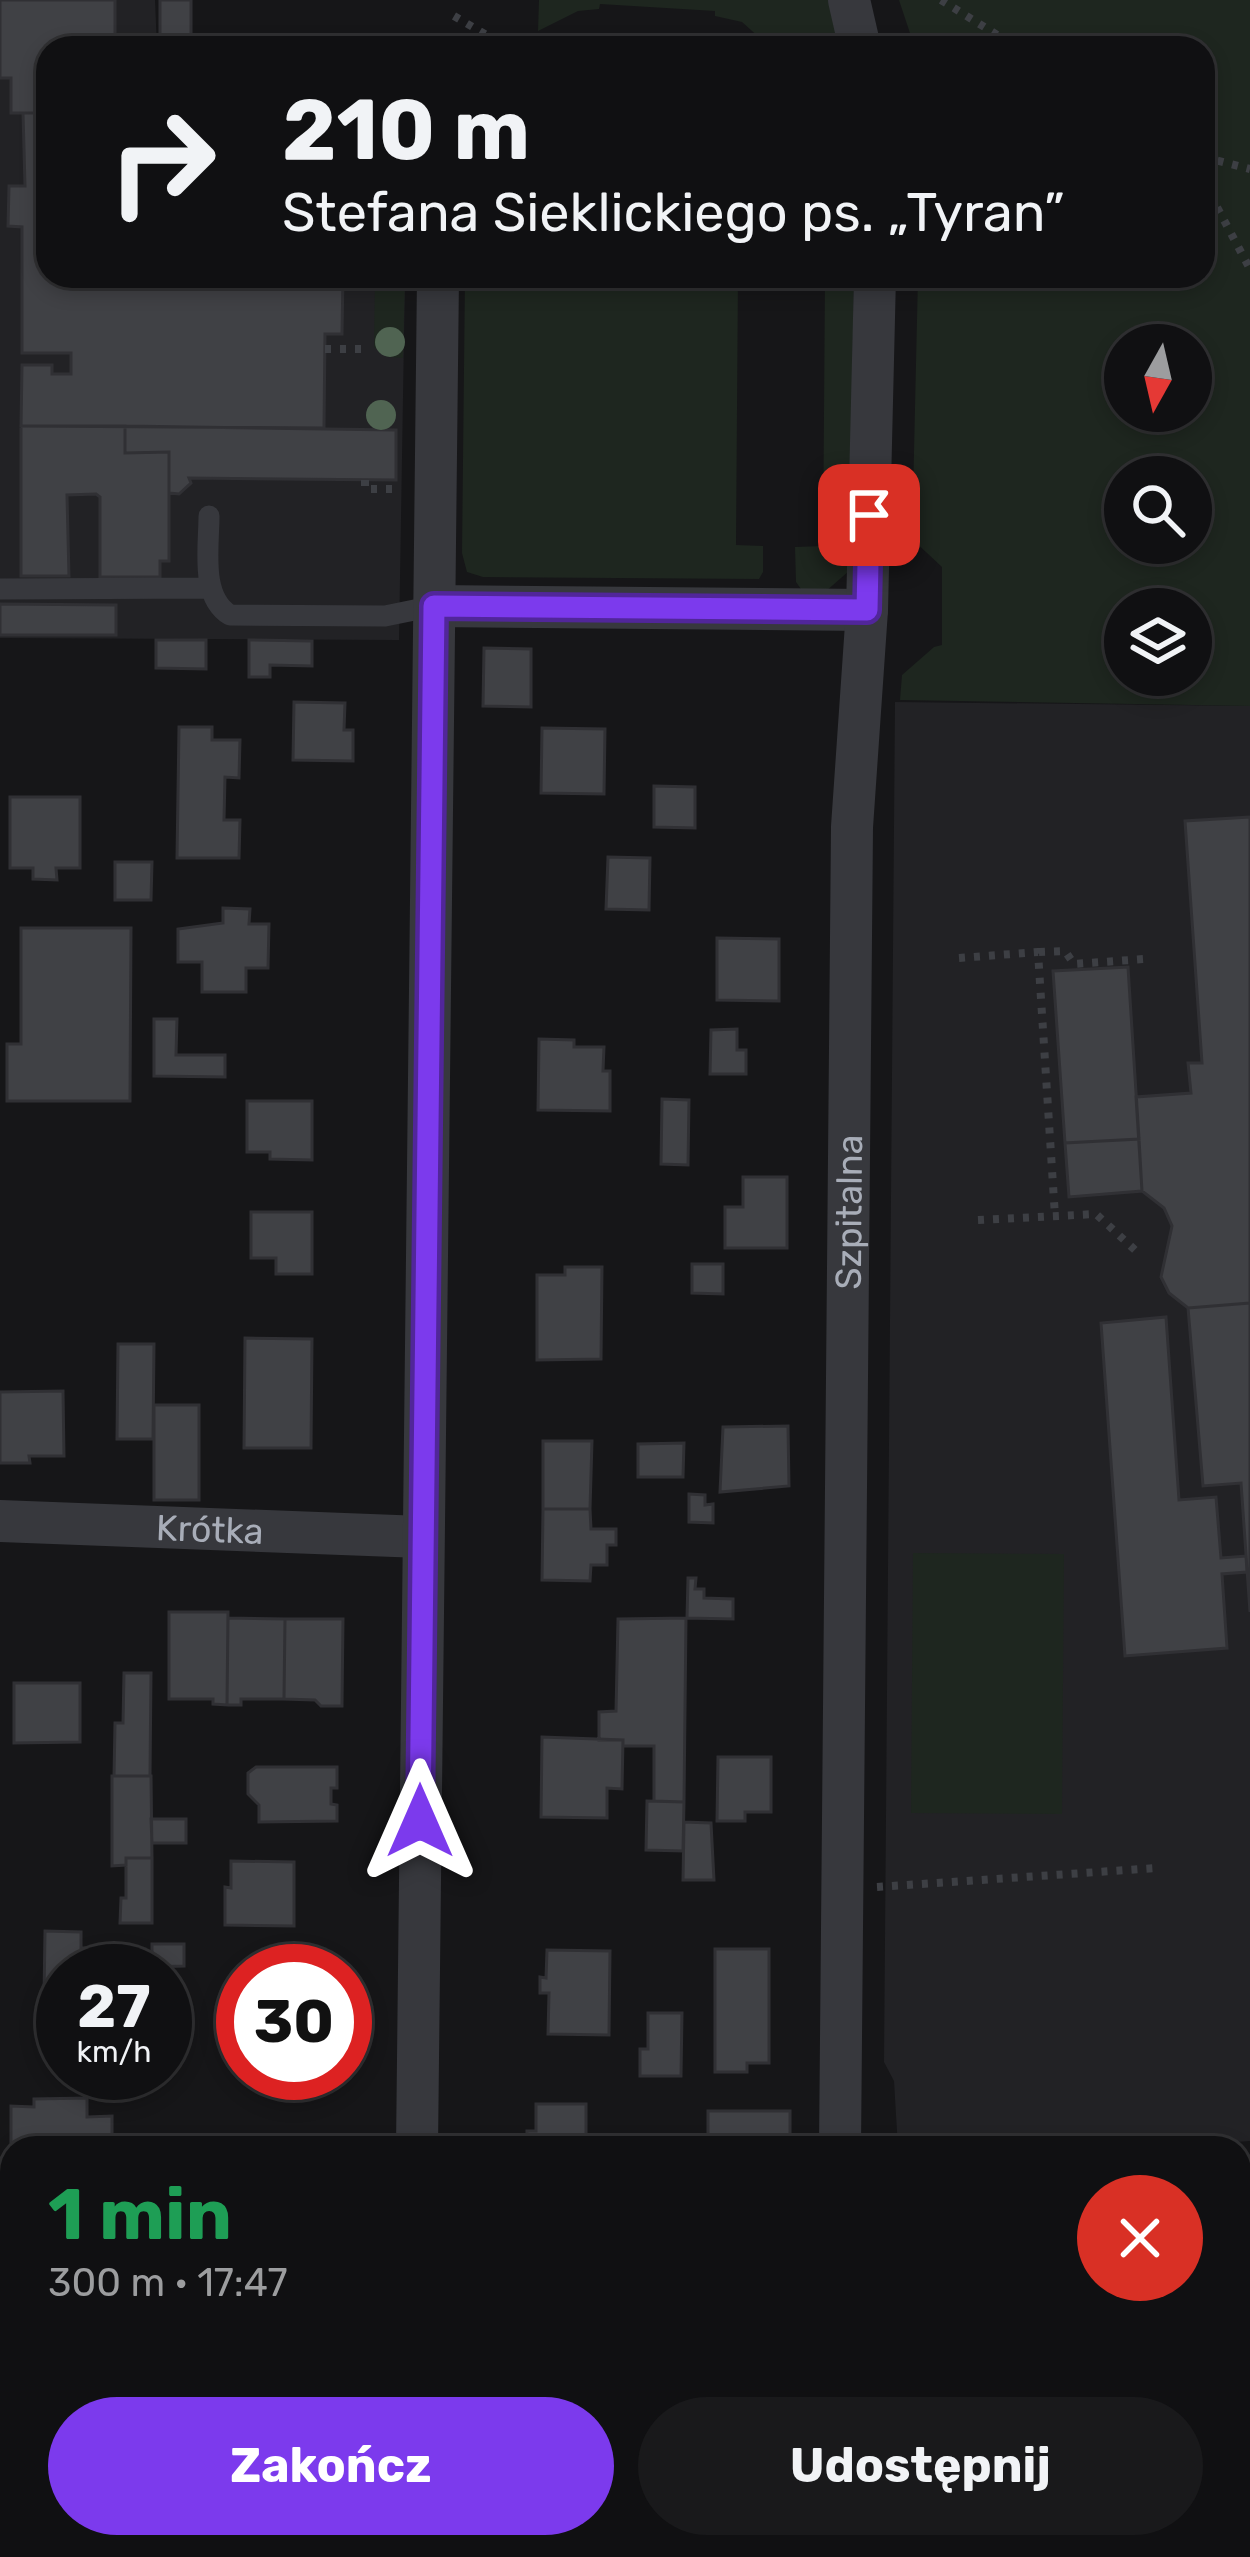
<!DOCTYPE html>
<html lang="pl">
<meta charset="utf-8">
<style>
body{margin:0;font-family:Rubik,sans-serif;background:#19191b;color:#f1f3f6;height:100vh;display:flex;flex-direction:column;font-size:45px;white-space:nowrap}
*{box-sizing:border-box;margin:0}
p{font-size:39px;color:#9c9d9f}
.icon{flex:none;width:66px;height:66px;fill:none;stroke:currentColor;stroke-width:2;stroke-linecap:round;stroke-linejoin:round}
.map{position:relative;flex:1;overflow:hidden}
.panel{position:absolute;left:0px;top:2136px;width:1251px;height:423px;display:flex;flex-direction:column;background:#101012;border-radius:36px 36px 0 0;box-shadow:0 6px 18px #0003,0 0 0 3px #303032}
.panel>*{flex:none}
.top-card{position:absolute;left:36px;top:36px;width:1179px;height:252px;border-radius:36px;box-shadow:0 6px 18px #0003,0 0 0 3px #303032;background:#101012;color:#f1f3f6;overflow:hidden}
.needle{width:78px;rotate:188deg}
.fabs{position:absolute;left:1104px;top:324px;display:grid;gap:24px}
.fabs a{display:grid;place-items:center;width:108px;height:108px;border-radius:50%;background:#101012;box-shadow:0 6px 18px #0003,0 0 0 3px #303032;font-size:60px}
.speed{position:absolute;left:36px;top:1944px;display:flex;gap:24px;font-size:60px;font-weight:700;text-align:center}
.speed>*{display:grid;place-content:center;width:156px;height:156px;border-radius:50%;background:#101012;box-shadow:0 6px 18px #0003,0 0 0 3px #303032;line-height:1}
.speed small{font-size:30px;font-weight:400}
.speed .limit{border:18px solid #d22;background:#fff;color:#111}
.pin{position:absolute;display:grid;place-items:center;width:102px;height:102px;color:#fff;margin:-51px;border-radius:24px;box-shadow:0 6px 18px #0006}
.me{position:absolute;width:132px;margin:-66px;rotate:0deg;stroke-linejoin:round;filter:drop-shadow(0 0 9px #0008)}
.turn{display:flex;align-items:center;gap:42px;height:252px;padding:0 48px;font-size:54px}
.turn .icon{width:156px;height:156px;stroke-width:2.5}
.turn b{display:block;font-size:84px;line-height:102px}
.round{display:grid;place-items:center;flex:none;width:126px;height:126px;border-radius:63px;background:#19191b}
.head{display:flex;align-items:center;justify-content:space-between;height:204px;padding:0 48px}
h1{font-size:72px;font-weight:700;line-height:90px;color:#1e9e55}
.cta{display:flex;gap:24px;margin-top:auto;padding:24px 48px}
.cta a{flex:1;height:138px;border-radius:72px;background:#7c3aed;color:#fff;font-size:48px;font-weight:700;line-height:138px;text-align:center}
.cta a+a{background:#19191b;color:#f1f3f6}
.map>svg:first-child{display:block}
.built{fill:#222225}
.green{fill:#1e261f;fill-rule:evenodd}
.building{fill:#404145;stroke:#303034;stroke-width:3}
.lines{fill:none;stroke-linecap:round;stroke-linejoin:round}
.path{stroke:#3d3f44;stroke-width:8;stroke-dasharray:6 9;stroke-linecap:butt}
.service{stroke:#37383d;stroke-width:21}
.minor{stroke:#37383d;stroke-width:42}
.tree{fill:#506452}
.route-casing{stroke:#51269a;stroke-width:30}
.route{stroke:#7c3aed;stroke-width:21}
.labels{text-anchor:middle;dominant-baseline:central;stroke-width:12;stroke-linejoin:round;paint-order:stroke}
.street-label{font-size:36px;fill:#a8adb8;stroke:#111113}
</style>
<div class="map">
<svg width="1250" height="2557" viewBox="0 0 1250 2557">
<rect width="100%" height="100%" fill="#161618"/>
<path class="built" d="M0,0H155L157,48H48V276H405L399,640L0,638Z
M895,702L1250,706V2141L1150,2148H898L894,2081L884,2062Z"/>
<path class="green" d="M539,0H828L840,48H771L742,22L715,16V11L600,4L599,9L578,11L538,31Z
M899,0H1250V706L900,700L902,675L934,647L942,645V567L912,539L918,276H1203V48H915ZM1191,345V411H1125V345ZM1191,477V543H1125V477ZM1191,609V675H1125V609Z
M375,276H405L403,358L387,357L374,347Z
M465,276H738L736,545L763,546V572L759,579L483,577L467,572L462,553Z
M825,276H854L849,571L825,592L801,589L796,582L795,547L823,546Z
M913,1553L1064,1554L1062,1814L911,1813Z"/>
<path class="building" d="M0,0H115V48H48V113H11V78H0Z
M160,0H191V47L160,48Z
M23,113H48V276H343L342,334H325L324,428L21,426L22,365H52V374H71V353H22V227L8,226L9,186H25Z
M21,426H125V453L169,452V561H160V577H100V497L96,494L67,495L69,576H21Z
M125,426L396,430V480L189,478L191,483L179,494L169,493V452L125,453Z
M0,604L116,605V635H0Z
M156,640H206V669L156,668Z
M249,640L312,641V666L270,665V677H249Z
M484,648L531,649V707L483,706Z
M294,702L345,703L344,730H353V761L293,760Z
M179,727H212V740H240L239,778L225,777L224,820H240L239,858H177Z
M542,728L605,729L604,794L541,793Z
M654,786L695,787V828L654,827Z
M10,797H80V868H56L57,880L33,879V868H10Z
M1250,817V1303L1188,1308L1169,1293L1161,1277L1172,1226L1164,1208L1142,1191L1136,1097L1191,1093L1188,1063H1202L1185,821Z
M608,857L650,858L649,910L606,909Z
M115,862H152L151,900H115Z
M223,908L250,909L249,924H269L268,968H246V992H202V962H178V929L223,923Z
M21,928H131L130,1101H7V1044H21Z
M717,938L779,939V1001L717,1000Z
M1128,967L1139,1139L1065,1143L1053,971Z
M154,1019H177L176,1055H225V1077L154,1076Z
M737,1029V1050H746V1074H710L711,1030Z
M539,1039L574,1040V1047H604L603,1071H610V1111L538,1110Z
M662,1099L689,1100L688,1165L661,1164Z
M247,1101H312V1160L270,1159V1152H247Z
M1139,1139L1142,1191L1069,1197L1065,1143Z
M743,1177H787V1248H725V1207H743Z
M251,1212H312V1274H276V1258H251Z
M692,1264H723V1294L692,1293Z
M565,1267H602L601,1359L537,1360V1275H565Z
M1250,1303V1612L1241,1483L1203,1486L1188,1308Z
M1166,1317L1179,1500L1216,1497L1221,1558L1246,1556L1247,1572L1222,1574L1227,1648L1125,1656L1101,1323Z
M245,1338L312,1339L311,1448H244Z
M118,1344H154L153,1439H117Z
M63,1391L64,1456H29L30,1463H0V1392Z
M154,1405H199V1500H154Z
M788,1426L789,1486L720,1492L723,1427Z
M543,1441H592L590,1509H543Z
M684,1443L683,1477H638V1444Z
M689,1494L705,1495V1505L713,1504V1523L689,1522Z
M543,1509H590L591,1529H616V1545H607V1565H591L590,1581L542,1580Z
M688,1578H696L695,1589H704V1598L733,1599V1619L687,1618Z
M169,1612H228L227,1705L213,1704V1699H169Z
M228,1618L285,1619L284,1699H241V1705H227Z
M686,1618L684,1802L654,1801V1746H623V1740H599V1712L616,1711L618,1619Z
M285,1619H343L342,1706H321L315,1700L284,1699Z
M124,1673H151L150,1776H114L115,1723H123Z
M14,1683H80V1742L14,1743Z
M542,1737L623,1740L622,1789L607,1788V1818L541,1817Z
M718,1757H771V1812H745V1821H717Z
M256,1767H337V1788H331V1804L337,1805V1821L259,1822V1805L248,1794V1773Z
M112,1776H151L152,1858H126V1865L112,1866Z
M647,1801L684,1802L683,1851L646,1850Z
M151,1819H186V1843H152Z
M684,1822L711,1823L714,1880H683Z
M126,1858H152V1923H120L121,1898H126Z
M231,1861L294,1862V1926L225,1925V1887L231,1888Z
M45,1931L81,1932V1948H95V1965H111V1958H151L152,1971H63V1997L44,1996Z
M152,1944H184V1966L152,1967Z
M715,1949H769V2063H747V2072H715Z
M547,1950L610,1951L609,2035L548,2034L549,1993H540V1977L546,1978Z
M648,2013H682L681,2076H640V2049H648Z
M87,2098V2117L112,2116V2148H26V2143H11V2106L34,2107V2099Z
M536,2104H586V2148H527V2131H536Z
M708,2111H790V2138L708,2139Z
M682,2142H729V2148H682Z
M247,2547H289L293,2557H244Z
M902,2547H962V2557L902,2556Z"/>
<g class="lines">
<path class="path" d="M941,0L1018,48
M454,16L495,40V48
M1203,157L1250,169
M1203,181L1250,269
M325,349H363
M365,480V489H400
M1039,952L1065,951L1074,964L1144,959
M959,958L1038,952L1055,1216
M978,1220L1096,1214L1135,1250
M877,1887L1157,1868"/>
<path class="service" d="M209,516C209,547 200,597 230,615L385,616L434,606
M0,589L210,588"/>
<g class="minor">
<path d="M849,0L860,48"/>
<path d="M434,606L867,610"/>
<path id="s1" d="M0,1521L422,1537"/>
<path d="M417,2148L438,276"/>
<path id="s2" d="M840,2148L852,827L867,610L875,276"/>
<path d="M1239,2178H1250"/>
<path d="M413,2557V2547"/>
<path d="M834,2557V2547"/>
</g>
</g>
<g class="tree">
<circle cx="390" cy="342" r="15"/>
<circle cx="381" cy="415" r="15"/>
</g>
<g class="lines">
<g class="route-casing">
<path id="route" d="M420,1821L434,606L867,610L869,515"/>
</g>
<use href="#route" class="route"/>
</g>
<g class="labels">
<g class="street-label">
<text stroke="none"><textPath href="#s2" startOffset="936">Szpitalna</textPath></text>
<text stroke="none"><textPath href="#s1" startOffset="210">Krótka</textPath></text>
</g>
</g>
</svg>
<div class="fabs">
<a><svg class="needle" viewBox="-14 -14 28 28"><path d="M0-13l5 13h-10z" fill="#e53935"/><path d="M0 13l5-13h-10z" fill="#9c9d9f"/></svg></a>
<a><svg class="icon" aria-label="search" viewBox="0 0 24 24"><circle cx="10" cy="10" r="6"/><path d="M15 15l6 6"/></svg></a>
<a><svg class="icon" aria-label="layers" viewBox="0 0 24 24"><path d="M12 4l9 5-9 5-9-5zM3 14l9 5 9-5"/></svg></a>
</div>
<div class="speed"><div>27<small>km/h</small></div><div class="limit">30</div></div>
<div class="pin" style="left:869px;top:515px;background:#d93025"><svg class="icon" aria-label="arrive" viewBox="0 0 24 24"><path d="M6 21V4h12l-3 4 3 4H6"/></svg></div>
<svg class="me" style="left:420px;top:1821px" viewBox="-20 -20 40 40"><path d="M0-17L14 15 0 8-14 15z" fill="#7c3aed" stroke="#fff" stroke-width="4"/></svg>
<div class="top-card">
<div class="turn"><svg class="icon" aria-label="right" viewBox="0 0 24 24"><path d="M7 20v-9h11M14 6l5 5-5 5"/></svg><div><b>210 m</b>Stefana Sieklickiego ps. „Tyran”</div></div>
</div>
<section class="panel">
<div class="head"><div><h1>1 min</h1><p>300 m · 17:47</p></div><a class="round" style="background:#d93025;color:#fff"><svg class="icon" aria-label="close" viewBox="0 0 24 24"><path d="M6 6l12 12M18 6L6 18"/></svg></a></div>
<div class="cta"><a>Zakończ</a><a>Udostępnij</a></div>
</section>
</div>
